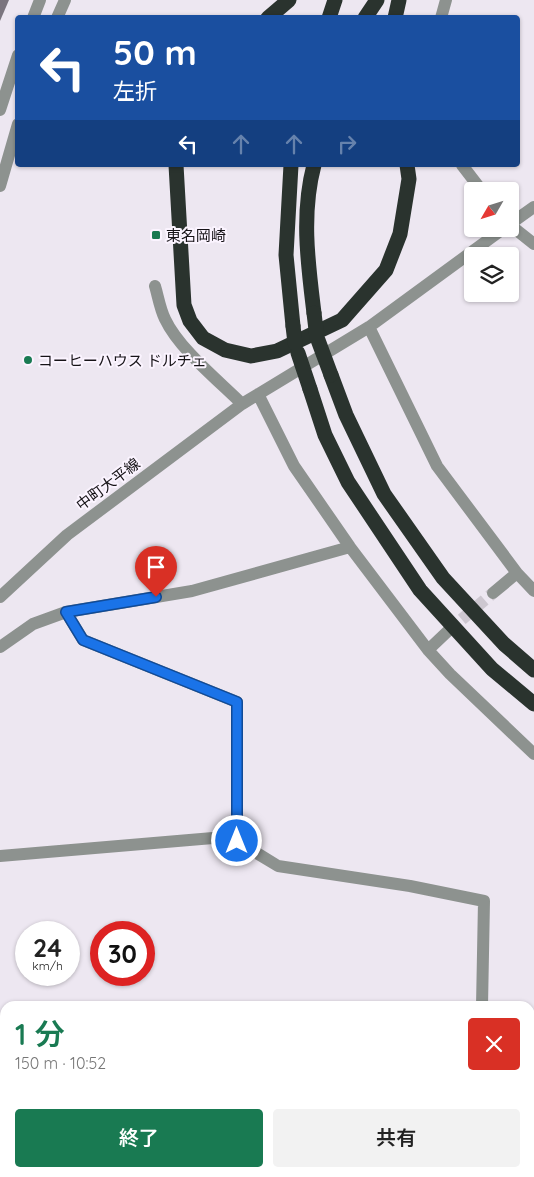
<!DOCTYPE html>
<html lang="ja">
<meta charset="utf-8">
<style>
body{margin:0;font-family:Quicksand,"Noto Sans JP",sans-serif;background:#f2f2f2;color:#222;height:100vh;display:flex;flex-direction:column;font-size:19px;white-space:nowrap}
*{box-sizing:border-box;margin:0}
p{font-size:16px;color:#767676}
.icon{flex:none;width:28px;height:28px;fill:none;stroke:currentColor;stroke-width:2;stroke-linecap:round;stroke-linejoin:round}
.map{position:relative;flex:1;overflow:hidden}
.panel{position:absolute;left:0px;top:1001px;width:535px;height:176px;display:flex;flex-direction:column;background:#fff;border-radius:15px 15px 0 0;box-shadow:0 1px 4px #0004}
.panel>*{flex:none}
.hud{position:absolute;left:15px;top:15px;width:505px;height:152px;border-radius:5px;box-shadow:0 1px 4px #0004;background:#1a4fa0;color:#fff;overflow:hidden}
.needle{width:32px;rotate:231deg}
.controls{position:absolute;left:464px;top:182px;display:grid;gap:10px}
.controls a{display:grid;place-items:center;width:55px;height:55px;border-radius:5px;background:#fff;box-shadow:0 1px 4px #0004;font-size:25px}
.speed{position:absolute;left:15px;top:921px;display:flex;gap:10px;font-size:25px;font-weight:700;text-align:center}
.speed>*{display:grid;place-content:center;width:65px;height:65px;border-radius:50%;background:#fff;box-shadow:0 1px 4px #0004;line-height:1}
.speed small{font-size:12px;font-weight:400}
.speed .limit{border:8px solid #d22;background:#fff;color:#111}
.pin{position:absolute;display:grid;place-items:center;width:42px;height:42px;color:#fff;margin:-51px -21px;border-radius:50% 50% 50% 0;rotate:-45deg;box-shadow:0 0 5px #0007}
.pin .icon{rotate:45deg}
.me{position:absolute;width:55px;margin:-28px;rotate:0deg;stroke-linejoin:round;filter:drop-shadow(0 0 4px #0008)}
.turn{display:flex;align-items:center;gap:18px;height:105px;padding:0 15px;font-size:22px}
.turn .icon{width:65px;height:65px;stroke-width:2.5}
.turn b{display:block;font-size:35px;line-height:42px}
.lanes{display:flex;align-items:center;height:48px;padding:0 15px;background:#0003;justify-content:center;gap:25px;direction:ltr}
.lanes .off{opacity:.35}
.round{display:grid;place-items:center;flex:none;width:52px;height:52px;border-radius:5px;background:#f2f2f2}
.headline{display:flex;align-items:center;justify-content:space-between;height:85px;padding:0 15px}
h1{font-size:30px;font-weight:600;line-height:38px;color:#197a52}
.primary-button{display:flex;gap:10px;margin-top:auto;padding:10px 15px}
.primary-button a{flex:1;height:58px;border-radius:5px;background:#197a52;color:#fff;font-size:20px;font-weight:600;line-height:58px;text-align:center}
.primary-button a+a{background:#f2f2f2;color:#222}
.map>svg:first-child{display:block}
.building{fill:#7b757f}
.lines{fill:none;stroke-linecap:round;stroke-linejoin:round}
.minor-tunnel{stroke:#cdc7d0;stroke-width:12;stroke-dasharray:12 6;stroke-linecap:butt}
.minor{stroke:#8d928f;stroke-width:12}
.highway{stroke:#2a332e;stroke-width:15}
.highway-bridge{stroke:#2a332e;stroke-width:15}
.route-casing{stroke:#114b97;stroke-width:12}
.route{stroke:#1a73e8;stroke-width:9}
.poi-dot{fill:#197a52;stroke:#fbf4ff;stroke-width:2}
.labels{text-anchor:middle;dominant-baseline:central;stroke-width:4;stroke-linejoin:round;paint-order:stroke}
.poi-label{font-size:15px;fill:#161317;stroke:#fbf4ff;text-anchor:start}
.street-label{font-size:15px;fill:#161317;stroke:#fbf4ff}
</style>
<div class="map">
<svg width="534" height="1177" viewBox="0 0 534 1177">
<rect width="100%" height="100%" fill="#ede7f1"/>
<path class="building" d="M0,0H9L0,21Z"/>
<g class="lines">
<path class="minor-tunnel" d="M448,631L493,593"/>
<path class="minor" d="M33,18L40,0
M57,18L65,0
M441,18L446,0
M0,110L18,55
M462,165L482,191
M0,186L18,124
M510,224L534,207
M510,225L534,244
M155,286C158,296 160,309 165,319C179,349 219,381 242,404
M369,327L437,466L517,573L534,591
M258,394L294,466L350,547L428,650L450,674L534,754
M493,593L517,573
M0,597L67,535L242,404L369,327L503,229
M66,612L83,640L237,702V841
M0,647L33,624L66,612L192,591L350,547
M428,650L448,631
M0,856L213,838L237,841L278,866L410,886L484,901L482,1006
M530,1062L534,1064
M0,1063H5
M530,1134H534
M58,1177L59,1172
M303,1177L304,1172"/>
<path class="highway" d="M268,18L289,0
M329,18L335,0
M365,18L377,0
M395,18L399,0
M176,165L184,305L190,321L203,338L225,350L251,356L277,351L342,320L386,270L400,234L409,179L407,165
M291,165L286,255L293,326
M314,165C301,214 308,264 314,313
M331,375L346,415L384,494L443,578L504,644L534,670
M310,389L325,435L348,482L420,590L492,669L534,704"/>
<path class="highway-bridge" d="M314,313L317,338
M293,326L295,343
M318,340L331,375
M298,353L310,389"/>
</g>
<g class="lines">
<g class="route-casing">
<path id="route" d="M156,597L66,612L83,640L237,702V841"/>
</g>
<use href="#route" class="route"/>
</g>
<g class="poi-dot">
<rect x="151" y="230" width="10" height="10" rx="2.5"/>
<circle cx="28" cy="360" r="5"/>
</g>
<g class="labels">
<g class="poi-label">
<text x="166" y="235">東名岡崎</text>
<text x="38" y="360">コーヒーハウス ドルチェ</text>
</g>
<g class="street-label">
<text transform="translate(108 484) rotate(-37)">中町大平線</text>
</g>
</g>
</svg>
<div class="controls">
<a><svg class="needle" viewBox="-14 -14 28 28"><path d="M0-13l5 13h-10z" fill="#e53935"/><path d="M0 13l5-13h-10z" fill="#767676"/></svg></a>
<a><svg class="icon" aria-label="layers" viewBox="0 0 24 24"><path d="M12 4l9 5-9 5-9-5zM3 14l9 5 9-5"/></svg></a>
</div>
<div class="speed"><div>24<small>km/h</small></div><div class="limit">30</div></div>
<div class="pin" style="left:156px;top:597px;background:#d93025"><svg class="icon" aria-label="arrive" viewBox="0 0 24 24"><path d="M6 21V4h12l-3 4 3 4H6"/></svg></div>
<svg class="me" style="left:237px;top:841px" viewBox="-20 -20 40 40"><circle r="17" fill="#1a73e8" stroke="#fff" stroke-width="3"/><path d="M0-11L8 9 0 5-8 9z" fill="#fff"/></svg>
<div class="hud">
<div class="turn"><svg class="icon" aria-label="left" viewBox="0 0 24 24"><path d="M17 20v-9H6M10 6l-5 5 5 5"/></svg><div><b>50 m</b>左折</div></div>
<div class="lanes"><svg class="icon" aria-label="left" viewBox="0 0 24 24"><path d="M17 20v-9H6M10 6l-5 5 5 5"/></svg><svg class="icon off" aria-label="ahead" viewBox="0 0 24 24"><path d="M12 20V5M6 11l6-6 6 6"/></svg><svg class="icon off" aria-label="ahead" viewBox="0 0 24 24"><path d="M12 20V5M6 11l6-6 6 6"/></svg><svg class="icon off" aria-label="right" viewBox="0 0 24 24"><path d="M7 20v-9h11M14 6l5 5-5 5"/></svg></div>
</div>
<section class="panel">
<div class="headline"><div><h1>1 分</h1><p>150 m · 10:52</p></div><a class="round" style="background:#d93025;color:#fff"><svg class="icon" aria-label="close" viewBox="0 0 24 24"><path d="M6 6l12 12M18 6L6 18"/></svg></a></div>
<div class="primary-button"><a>終了</a><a>共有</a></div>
</section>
</div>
